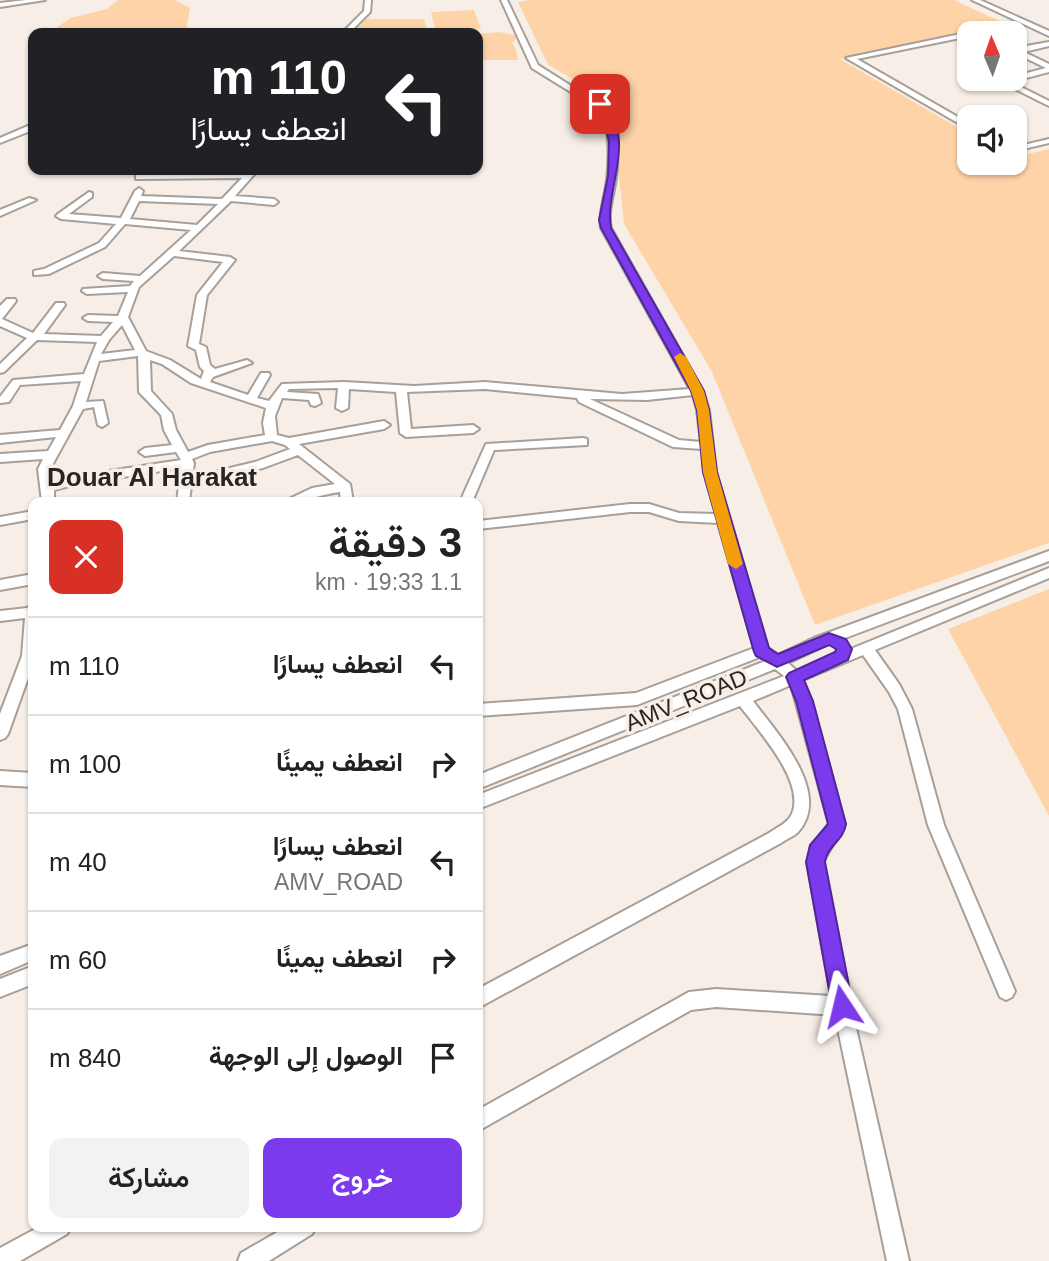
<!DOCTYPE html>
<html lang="ar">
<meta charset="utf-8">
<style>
body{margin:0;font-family:Arial,Vazirmatn,sans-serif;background:#f2f2f2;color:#222;direction:rtl;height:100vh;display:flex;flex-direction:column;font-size:26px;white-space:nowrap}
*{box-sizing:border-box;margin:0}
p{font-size:23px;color:#767676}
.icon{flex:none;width:38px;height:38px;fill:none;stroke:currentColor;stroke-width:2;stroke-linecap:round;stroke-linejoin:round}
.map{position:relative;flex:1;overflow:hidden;direction:ltr}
.details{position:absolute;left:28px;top:497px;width:455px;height:735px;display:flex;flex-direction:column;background:#fff;border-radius:14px;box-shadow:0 2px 5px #0004;direction:rtl}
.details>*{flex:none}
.guide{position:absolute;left:28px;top:28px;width:455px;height:147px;border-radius:14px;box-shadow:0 2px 5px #0004;direction:rtl;background:#202124;color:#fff;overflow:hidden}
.needle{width:46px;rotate:358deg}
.controls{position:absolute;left:957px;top:21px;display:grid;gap:14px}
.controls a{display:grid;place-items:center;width:70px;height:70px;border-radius:14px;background:#fff;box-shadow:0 2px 5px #0004;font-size:35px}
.pin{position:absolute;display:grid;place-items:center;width:60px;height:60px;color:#fff;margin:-30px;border-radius:14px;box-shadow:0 4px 10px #0006}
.me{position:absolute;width:77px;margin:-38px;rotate:350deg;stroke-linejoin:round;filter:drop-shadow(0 0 5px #0008)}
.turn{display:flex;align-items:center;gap:24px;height:147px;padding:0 21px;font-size:32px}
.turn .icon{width:91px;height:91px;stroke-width:2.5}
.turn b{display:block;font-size:49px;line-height:60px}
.round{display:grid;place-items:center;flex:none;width:74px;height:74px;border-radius:14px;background:#f2f2f2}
.summary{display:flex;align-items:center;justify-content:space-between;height:119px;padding:0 21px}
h1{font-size:42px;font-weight:600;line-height:52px}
.button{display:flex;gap:14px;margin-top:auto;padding:14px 21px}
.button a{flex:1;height:80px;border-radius:14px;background:#7c3aed;color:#fff;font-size:28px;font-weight:600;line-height:80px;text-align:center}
.button a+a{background:#f2f2f2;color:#222}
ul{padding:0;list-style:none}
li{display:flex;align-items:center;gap:21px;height:98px;padding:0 21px;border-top:2px solid #e0e0e0}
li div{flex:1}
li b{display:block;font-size:26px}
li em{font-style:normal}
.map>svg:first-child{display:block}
.green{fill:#ffd3a8}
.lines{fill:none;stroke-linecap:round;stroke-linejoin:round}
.minor-casing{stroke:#a79f98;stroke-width:4}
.minor{fill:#fff;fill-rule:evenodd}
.route{fill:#7c3aed;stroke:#51269a;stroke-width:2}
.slow{fill:#f59e0b}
.labels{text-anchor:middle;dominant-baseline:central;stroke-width:7;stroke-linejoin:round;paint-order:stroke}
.street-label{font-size:23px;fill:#272421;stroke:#f7efe7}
.quarter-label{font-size:26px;font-weight:bold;fill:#272421;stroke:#f7efe7}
</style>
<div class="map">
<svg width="1049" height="1261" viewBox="0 0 1049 1261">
<rect width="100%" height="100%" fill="#f7efe7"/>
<path class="green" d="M118,0H175L190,8L187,26L194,33H49L70,18L107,9Z
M530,0H954L1008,25L840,59L969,134L970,163H1015V157L1049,149V543L815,625L712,372L624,224L611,101L548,65L518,2Z
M474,10L481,29L436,33L431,12Z
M366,19H424L428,33H352Z
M499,32L520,36L512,43L516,49L518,60H478V34Z
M1049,589V816L948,629Z"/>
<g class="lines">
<g class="minor-casing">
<path id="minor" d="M26,0H45L0,7V3Z
M365,0H371L370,12L349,33H342L364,11Z
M501,0H507L538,65L611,111C617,133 619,155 616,178C614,194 607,213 611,228L703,391L709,410L716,472L768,648L778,655L814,638L1049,551V561L824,646L788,663L797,671L1049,568V578L875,650L899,684L912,709L944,825L1015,991L1012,997L1006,1000L1000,997L928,825L898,709L889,692L863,655L803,680L811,701L845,824L823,862L851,1006L909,1261H887L835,1015L716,1007L691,1010L478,1131V1110L689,992L716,989L831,996L807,862L813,846L829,824L791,685L753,701C776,732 832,792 799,831C795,836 786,839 781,843L478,1008V989L769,833C778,827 790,822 793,811C803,779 758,730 740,706L478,809V795L784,676L775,669L478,789V775L765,661L760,657L637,705L478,716V704L636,693L754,648L718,523L679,521L649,512H630L478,529V521L630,504H649L679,513L716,514L704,472L702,449L673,447L579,402L577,398L485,389L407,392L411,429L473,425L479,429L473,433L406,437L400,433L396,392L349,389L348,408L342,411L336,408L338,388L289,389L287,392L318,394L321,403L315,406L311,405L309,400L282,398L275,416L277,435L289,438L384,421L390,425L384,429L299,444L350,484L353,502H341L340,492C321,494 306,502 287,502L289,499L312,488L335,484L298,455L263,468L191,486L189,502H177L181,468L77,484L54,490V502H42L38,469L43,459L0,462V454L48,451L56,437L0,443V435L60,430L73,406L81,381L20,385L9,402L0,403V397L13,380L84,374L97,342L37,340L4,372L0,373V364L27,338L0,326V306L7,299H15L16,301L2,319L33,333L56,303H64L65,305L44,334L101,336L113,322L88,321L83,318L88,315L118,316L128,292L87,294L82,291L83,289L130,286L134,281L103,279L98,276L103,273L140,276L191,230L125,224L105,247L49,274L34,275V271L44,269L99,243L116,224L61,219L56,216L58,214L89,192L92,193V197L69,214L121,218L135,191L139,188L143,191L141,196L222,199L242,178L136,179V175L139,174L247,172L250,170H258L235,196L274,199L278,202L274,205L231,201L179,251L230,257L235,260L207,295L199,344L206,347L210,365L215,369L247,360L252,363L213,377L210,382L248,395L261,373H269L270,375L257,398L269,401L282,384L344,382L414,386L485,382L622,394L690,389L601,228C598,213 606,194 607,179C610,156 609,134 603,112L532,68ZM139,201L218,204L197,225L130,219ZM174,256L223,262L197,295L188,346L196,350L200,367L204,371L201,379L170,360L146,351L128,317L139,287ZM122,325L135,350L101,354L109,340ZM138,356L139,392L161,415L164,430L172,445L145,448L139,452L145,456L176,452L181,460L76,476L53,483L50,469L83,409L94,407L98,425L102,427L108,423L103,401L86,402L99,361ZM150,360L162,364L191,383L266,408L263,423L265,435L208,445L188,452L176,430L172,414L151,391ZM693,395L697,410L701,442L679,440L590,399L647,400ZM272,441L285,445L290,449L255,462L192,477L194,463L192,459L210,452Z
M972,0H980L1049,31V36Z
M970,32L973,33H970V36L857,59L970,124V130L846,58Z
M1049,42V46L1024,52L1049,64V72L1011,82L1049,101V106L1001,82L1006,79H1015V76L1046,68L1015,53V48Z
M30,125H33V130L0,143V138Z
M1049,139V143L1015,151V147Z
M29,198L36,200L0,216V210Z
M583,438L587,439V445L494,450L472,502H460L486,444Z
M33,511V519L0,525V517Z
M33,574V584L0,590V580Z
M33,604V664L8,734L5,738L0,740V714L22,656L25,618L0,621V611L27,608Z
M0,771L33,773V787L0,785Z
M33,944V960L0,974V956Z
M33,966V984L0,997V979Z
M39,1227H71L67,1234L20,1261H0V1248Z
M286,1227H316L312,1234L269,1261H238L241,1253Z"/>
</g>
<use href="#minor" class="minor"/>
</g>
<path class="route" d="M597,102H603C638,142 604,188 611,228L704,391L709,410L717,472L769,648L778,654L829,633L846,639L852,649L848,660L804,680L813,701L846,824C844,840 827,846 825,862L853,1006L850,1014L842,1017L835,1014L832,1006L806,862L810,845L828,824L796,701L786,677L789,673L835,652L836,649L829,645L777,667L756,656L754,652L703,472L697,410L691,391L601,228L599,220L608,176L609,142L603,114Z"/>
<path class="slow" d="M680,353L686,357L704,391L709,410L717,472L743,564L736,569L728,564L703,472L697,410L691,391L674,357Z"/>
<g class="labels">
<g class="street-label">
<text transform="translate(686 700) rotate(-22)">AMV_ROAD</text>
</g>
<g class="quarter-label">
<text x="152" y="477">Douar Al Harakat</text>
</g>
</g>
</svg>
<div class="controls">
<a><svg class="needle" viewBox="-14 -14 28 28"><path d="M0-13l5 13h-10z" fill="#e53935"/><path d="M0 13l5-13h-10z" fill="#767676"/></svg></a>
<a><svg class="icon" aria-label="sound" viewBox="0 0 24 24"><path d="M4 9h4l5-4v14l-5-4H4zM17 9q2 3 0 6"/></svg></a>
</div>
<div class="pin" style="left:600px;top:104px;background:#d93025"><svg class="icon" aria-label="arrive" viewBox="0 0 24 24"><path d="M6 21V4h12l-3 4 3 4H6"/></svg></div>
<svg class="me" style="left:842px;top:1006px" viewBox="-20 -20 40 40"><path d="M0-17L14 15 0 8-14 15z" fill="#7c3aed" stroke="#fff" stroke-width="4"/></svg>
<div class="guide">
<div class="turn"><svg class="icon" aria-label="left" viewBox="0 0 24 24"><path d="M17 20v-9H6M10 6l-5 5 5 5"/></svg><div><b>110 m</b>انعطف يسارًا</div></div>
</div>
<section class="details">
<div class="summary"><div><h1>3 دقيقة</h1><p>1.1 km · 19:33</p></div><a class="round" style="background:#d93025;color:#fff"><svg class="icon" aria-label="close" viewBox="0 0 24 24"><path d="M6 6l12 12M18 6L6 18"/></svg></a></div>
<ul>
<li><svg class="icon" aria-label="left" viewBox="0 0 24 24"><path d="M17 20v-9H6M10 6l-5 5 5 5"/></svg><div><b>انعطف يسارًا</b></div><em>110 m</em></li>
<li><svg class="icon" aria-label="right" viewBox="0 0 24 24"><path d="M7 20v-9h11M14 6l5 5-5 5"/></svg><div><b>انعطف يمينًا</b></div><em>100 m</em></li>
<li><svg class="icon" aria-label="left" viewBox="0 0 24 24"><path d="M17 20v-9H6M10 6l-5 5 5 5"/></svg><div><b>انعطف يسارًا</b><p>AMV_ROAD</p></div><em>40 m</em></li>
<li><svg class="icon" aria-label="right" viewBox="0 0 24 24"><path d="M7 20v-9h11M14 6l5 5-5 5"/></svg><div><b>انعطف يمينًا</b></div><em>60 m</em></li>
<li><svg class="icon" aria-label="arrive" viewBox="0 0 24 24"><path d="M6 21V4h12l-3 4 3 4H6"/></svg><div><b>الوصول إلى الوجهة</b></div><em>840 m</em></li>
</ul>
<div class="button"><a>خروج</a><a>مشاركة</a></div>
</section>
</div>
